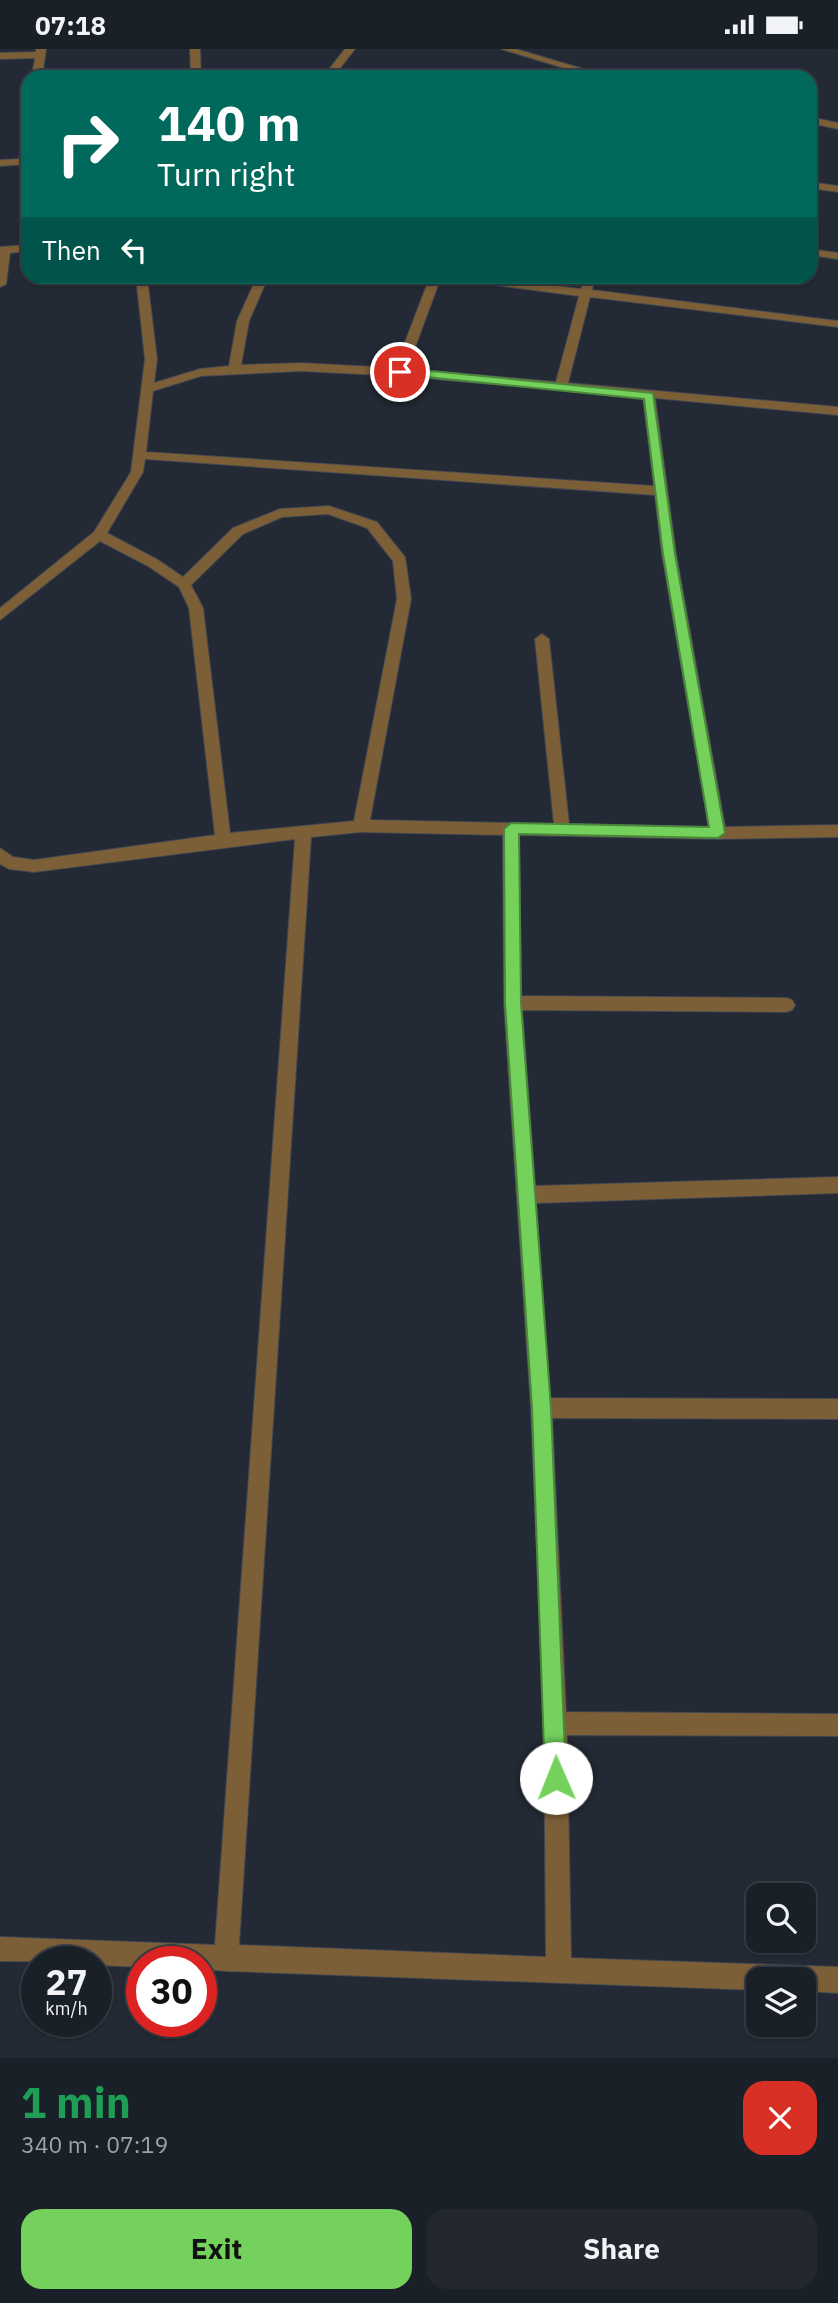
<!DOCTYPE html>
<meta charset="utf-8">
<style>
body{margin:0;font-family:"IBM Plex Sans",sans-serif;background:#232830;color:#f1f3f6;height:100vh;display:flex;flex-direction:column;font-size:26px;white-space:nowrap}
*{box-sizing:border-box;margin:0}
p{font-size:23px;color:#9fa3a8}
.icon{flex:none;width:38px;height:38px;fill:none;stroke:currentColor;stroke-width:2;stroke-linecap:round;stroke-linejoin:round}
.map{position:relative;height:2009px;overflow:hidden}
.details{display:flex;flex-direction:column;background:#1a2028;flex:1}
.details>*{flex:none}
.top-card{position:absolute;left:21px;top:21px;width:796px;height:214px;border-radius:21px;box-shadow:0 2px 5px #0004,0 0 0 2px #383e45;background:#00695c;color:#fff;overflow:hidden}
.controls{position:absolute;left:746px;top:1834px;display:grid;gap:14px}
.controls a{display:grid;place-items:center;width:70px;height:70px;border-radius:14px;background:#1a2028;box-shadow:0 2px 5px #0004,0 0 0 2px #383e45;font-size:35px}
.speed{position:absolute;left:21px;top:1897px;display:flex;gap:14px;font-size:35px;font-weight:700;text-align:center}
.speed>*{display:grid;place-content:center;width:91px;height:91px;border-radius:50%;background:#1a2028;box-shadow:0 2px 5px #0004,0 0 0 2px #383e45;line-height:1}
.speed small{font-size:18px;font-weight:400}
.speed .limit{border:10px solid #d22;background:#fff;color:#111}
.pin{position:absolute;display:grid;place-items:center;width:60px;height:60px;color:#fff;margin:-30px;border:4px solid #fff;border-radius:50%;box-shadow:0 2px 7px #0007}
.me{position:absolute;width:77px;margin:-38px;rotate:359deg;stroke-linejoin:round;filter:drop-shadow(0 0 5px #0008)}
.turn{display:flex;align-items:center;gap:24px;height:147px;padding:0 21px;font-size:32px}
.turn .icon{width:91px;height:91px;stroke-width:2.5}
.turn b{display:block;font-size:49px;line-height:60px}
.then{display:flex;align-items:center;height:66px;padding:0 21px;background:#0003;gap:14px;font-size:26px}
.round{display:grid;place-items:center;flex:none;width:74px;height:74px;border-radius:21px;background:#232830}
.headline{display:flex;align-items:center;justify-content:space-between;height:119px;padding:0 21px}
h1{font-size:42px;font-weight:700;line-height:52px;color:#1e9e55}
.primary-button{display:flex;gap:14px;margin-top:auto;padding:14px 21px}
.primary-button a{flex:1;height:80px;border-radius:21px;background:#74d25c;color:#111;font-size:28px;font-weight:700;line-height:80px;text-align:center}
.primary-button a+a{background:#232830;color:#f1f3f6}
.status{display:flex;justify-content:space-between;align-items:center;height:49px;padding:0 35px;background:#1a2028;direction:ltr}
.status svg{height:19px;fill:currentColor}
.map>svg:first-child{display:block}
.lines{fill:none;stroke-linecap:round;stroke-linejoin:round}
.minor-casing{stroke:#404751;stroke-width:2}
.minor{fill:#7c5e37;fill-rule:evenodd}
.route{fill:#74d25c;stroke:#4b883c;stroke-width:2}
</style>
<div class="status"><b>07:18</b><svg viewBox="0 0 49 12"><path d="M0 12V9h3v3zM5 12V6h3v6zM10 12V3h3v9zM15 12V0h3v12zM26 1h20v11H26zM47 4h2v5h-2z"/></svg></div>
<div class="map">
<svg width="838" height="2009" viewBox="0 0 838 2009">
<rect width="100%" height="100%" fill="#232a35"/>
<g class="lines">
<g class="minor-casing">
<path id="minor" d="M36,0H46L42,28H32L35,9L0,10V4L36,3Z
M190,0H200L201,28H191Z
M345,0H355L333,28H323Z
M501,0H516L610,28H594Z
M810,68L838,74V80L810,74Z
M28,84V115L0,117V111L19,110L23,87Z
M810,133L838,137V143L810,139Z
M28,196V202L10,204L6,235L0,238V198Z
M810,200L838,204V210L810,206Z
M136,228H147L157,310L154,334L200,320L229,317L237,272L257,228H268L249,272L241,316L301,314L395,319L430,228H441L407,320L556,333L579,247L455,231L450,228H478L581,240L585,228H595L592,241L838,272V278L590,248L568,334L838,358V366L655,349L676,505L725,778L838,776V788L718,790L519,786L521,947L786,949L792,951L795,956L792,961L786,963L522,961L535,1137L838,1128V1144L536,1154L550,1349L838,1350V1370L552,1369L566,1663L838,1665V1687L567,1686L571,1909L838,1918V1944L803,1942V1930H758V1941L226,1922L201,1920V1913H142V1918L96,1916V1913L0,1912V1888L215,1896L295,790L34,823L9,820L0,815V799L13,808L34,811L215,786L189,559L179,538L148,517L100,492L0,571V559L94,483L131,423L145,310ZM301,322L400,327L643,348L654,437L146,403L153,342L201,327ZM145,410L655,446L662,505L709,778L569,775L549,590L542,585L535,590L554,775L370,771L411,550L405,508L377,473L329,457L280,460L233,479L183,528L158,511L107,484L143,423ZM328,465L367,479L393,512L397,550L354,772L230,784L203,559L191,536L243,485L282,468ZM361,783L503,786L504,954L531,1359L544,1674L546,1908L239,1896L311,788Z"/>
</g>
<use href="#minor" class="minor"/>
</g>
<path class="route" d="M400,319L653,344L675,505L725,784L718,789L519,785L521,954L551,1359L566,1729L563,1736L556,1739L548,1736L545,1729L532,1359L505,954L504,780L511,774L709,778L663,505L644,350L396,325V320Z"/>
</svg>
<div class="controls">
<a><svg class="icon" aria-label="search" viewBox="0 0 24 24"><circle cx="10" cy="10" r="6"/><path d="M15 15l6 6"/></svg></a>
<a><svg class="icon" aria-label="layers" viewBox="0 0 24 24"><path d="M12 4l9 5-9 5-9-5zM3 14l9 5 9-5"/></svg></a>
</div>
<div class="speed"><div>27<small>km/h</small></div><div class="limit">30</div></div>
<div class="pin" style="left:400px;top:323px;background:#d93025"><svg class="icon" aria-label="arrive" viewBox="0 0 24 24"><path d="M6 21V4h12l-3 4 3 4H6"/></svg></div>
<svg class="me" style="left:556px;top:1729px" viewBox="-20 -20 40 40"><circle r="19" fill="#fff"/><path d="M0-13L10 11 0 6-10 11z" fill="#74d25c"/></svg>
<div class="top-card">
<div class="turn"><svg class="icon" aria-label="right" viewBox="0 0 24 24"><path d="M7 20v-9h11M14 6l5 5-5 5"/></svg><div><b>140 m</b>Turn right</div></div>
<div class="then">Then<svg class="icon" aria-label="left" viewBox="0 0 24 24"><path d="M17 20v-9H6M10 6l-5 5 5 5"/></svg></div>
</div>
</div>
<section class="details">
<div class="headline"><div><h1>1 min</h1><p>340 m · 07:19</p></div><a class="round" style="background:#d93025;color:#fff"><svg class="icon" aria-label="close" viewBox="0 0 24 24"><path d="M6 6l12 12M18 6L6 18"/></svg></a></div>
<div class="primary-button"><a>Exit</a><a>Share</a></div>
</section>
